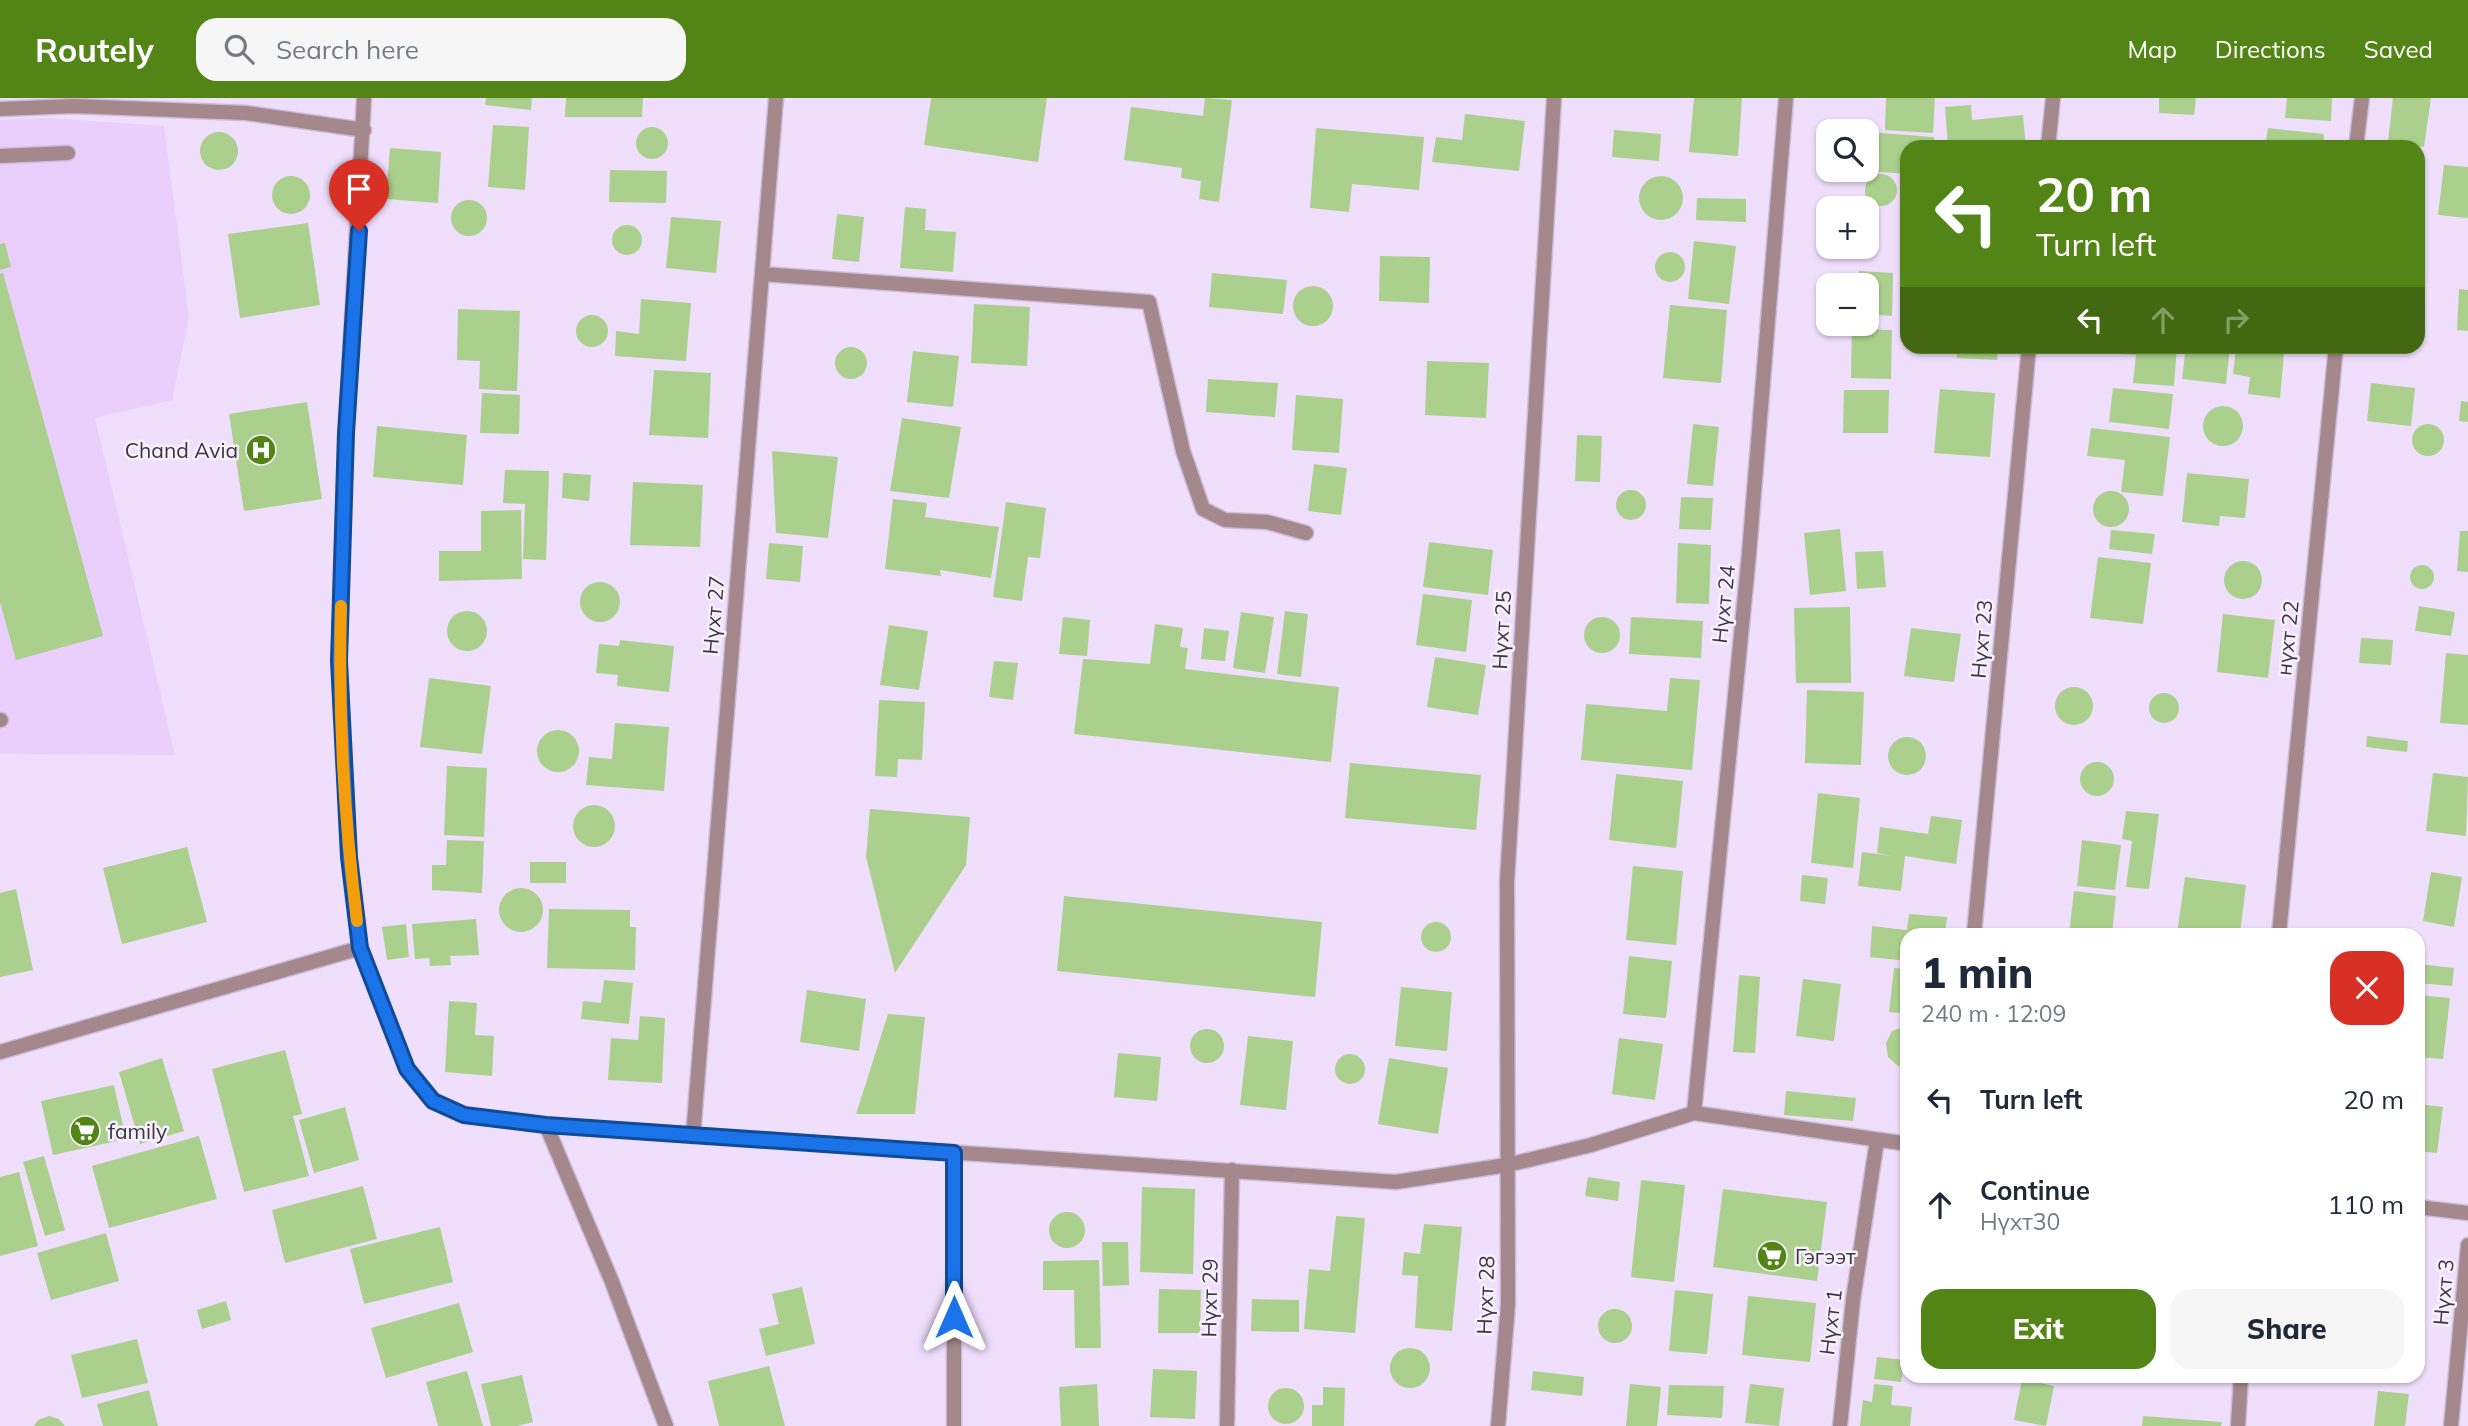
<!DOCTYPE html>
<meta charset="utf-8">
<style>
body{margin:0;font-family:Mulish,sans-serif;background:#f6f6f7;color:#1f2937;height:100vh;display:flex;flex-direction:column;font-size:26px;white-space:nowrap}
*{box-sizing:border-box;margin:0}
p{font-size:23px;color:#747a83}
.icon{flex:none;width:38px;height:38px;fill:none;stroke:currentColor;stroke-width:2;stroke-linecap:round;stroke-linejoin:round}
.map{position:relative;flex:1;overflow:hidden}
.sheet{position:absolute;left:1900px;top:830px;width:525px;height:455px;display:flex;flex-direction:column;background:#fff;border-radius:21px;box-shadow:0 2px 5px #0004}
.sheet>*{flex:none}
.guide{position:absolute;left:1900px;top:42px;width:525px;height:214px;border-radius:21px;box-shadow:0 2px 5px #0004;background:#538416;color:#fff;overflow:hidden}
.fabs{position:absolute;left:1816px;top:21px;display:grid;gap:14px}
.fabs a{display:grid;place-items:center;width:63px;height:63px;border-radius:14px;background:#fff;box-shadow:0 2px 5px #0004;font-size:35px}
.pin{position:absolute;display:grid;place-items:center;width:60px;height:60px;color:#fff;margin:-72px -30px;border-radius:50% 50% 50% 0;rotate:-45deg;box-shadow:0 0 7px #0007}
.pin .icon{rotate:45deg}
.me{position:absolute;width:77px;margin:-38px;rotate:0deg;stroke-linejoin:round;filter:drop-shadow(0 0 5px #0008)}
.turn{display:flex;align-items:center;gap:24px;height:147px;padding:0 21px;font-size:32px}
.turn .icon{width:91px;height:91px;stroke-width:2.5}
.turn b{display:block;font-size:49px;line-height:60px}
.lanes{display:flex;align-items:center;height:66px;padding:0 21px;background:#0003;justify-content:center;gap:35px;direction:ltr}
.lanes .off{opacity:.35}
.round{display:grid;place-items:center;flex:none;width:74px;height:74px;border-radius:21px;background:#f6f6f7}
.summary{display:flex;align-items:center;justify-content:space-between;height:119px;padding:0 21px}
h1{font-size:42px;font-weight:800;line-height:52px}
.action{display:flex;gap:14px;margin-top:auto;padding:14px 21px}
.action a{flex:1;height:80px;border-radius:21px;background:#538416;color:#fff;font-size:28px;font-weight:800;line-height:80px;text-align:center}
.action a+a{background:#f6f6f7;color:#1f2937}
ul{padding:0;list-style:none}
li{display:flex;align-items:center;gap:21px;height:105px;padding:0 21px}
li div{flex:1}
li b{display:block;font-size:26px}
li em{font-style:normal}
header{display:flex;align-items:center;gap:42px;box-sizing:border-box;height:98px;padding:0 35px;background:#538416;color:#fff}
header strong{font-size:33px}
nav{display:flex;gap:38px;margin-inline-start:auto;font-size:24px}
.search{width:490px;height:63px;background:#f6f6f7;display:flex;align-items:center;gap:18px;box-sizing:border-box;padding:0 24px;border-radius:21px;color:#747a83;font-size:26px}
.map>svg:first-child{display:block}
.built{fill:#eacffd}
.building{fill:#abd08d}
.lines{fill:none;stroke-linecap:round;stroke-linejoin:round}
.service-casing{stroke:#cdbcd9;stroke-width:17}
.minor-casing{stroke:#cdbcd9;stroke-width:17}
.service{stroke:#a4888b;stroke-width:14}
.minor{stroke:#a4888b;stroke-width:14}
.route-casing{stroke:#114b97;stroke-width:18}
.route{stroke:#1a73e8;stroke-width:12}
.slow{stroke:#f59e0b;stroke-width:12}
.labels{text-anchor:middle;dominant-baseline:central;stroke-width:5;stroke-linejoin:round;paint-order:stroke}
.poi-label{font-size:21px;fill:#3f3347;stroke:#f7f1fb;text-anchor:start}
.street-label{font-size:21px;fill:#3f3347;stroke:#f7f1fb}
</style>
<header>
<strong>Routely</strong>
<div class="search"><svg class="icon" aria-label="search" viewBox="0 0 24 24"><circle cx="10" cy="10" r="6"/><path d="M15 15l6 6"/></svg>Search here</div>
<nav><a>Map</a><a>Directions</a><a>Saved</a></nav>
</header>
<div class="map">
<svg width="2468" height="1328" viewBox="0 0 2468 1328">
<rect width="100%" height="100%" fill="#f0defd"/>
<path class="built" d="M47,20L164,28L189,220L172,302L95,320L175,657L0,656V22Z"/>
<path class="building" d="M486,0H532L531,12L485,7Z
M566,0H643L642,19H565Z
M931,0H1047L1038,64L924,47Z
M1205,0L1232,2L1219,104L1199,101L1201,83L1181,80L1182,70L1124,62L1131,9L1203,18Z
M1694,0H1742L1738,58L1689,54Z
M1886,0H1935L1933,35L1885,32Z
M2159,0H2196L2194,17L2159,15Z
M2287,0H2332L2331,23L2285,20Z
M2393,0H2431L2424,49L2388,44Z
M1971,7L1972,22L2023,17L2026,49H1948L1945,9Z
M1465,16L1525,23L1519,73L1432,64L1436,39L1462,42Z
M493,27L529,29L525,92L488,89Z
M636 45a16 16 0 1 1 32 0a16 16 0 1 1-32 0Z
M1316,30L1424,39L1419,92L1352,86L1349,114L1310,110Z
M2268,30L2324,36L2323,49H2265Z
M1614,32L1661,36L1659,63L1612,59Z
M200 53a19 19 0 1 1 38 0a19 19 0 1 1-38 0Z
M1867,34L1934,39V49H1908V76L1867,73Z
M390,50L441,54L438,105L386,101Z
M2444,67L2468,69V120L2438,117Z
M610,72L667,73L666,105L609,104Z
M1865 92a16 16 0 1 1 32 0a16 16 0 1 1-32 0Z
M272 97a19 19 0 1 1 38 0a19 19 0 1 1-38 0Z
M1639 100a22 22 0 1 1 44 0a22 22 0 1 1-44 0Z
M1697,100L1746,101V124L1696,122Z
M451 120a18 18 0 1 1 36 0a18 18 0 1 1-36 0Z
M905,109L926,111L925,132L956,134L953,174L900,170Z
M837,116L864,119L859,164L832,161Z
M671,119L721,123L716,175L666,170Z
M308,125L320,207L240,220L228,136Z
M612 142a15 15 0 1 1 30 0a15 15 0 1 1-30 0Z
M1694,143L1736,148L1729,206L1688,201Z
M5,145L11,169L0,172V146Z
M1655 169a15 15 0 1 1 30 0a15 15 0 1 1-30 0Z
M1380,158L1430,159L1429,205L1379,203Z
M1859,173L1893,175L1892,218L1867,216V187H1858Z
M3,175L103,538L16,562L0,504V176Z
M1212,175L1287,182L1283,216L1209,209Z
M1293 208a20 20 0 1 1 40 0a20 20 0 1 1-40 0Z
M2459,191L2468,192V233L2457,232Z
M641,201L691,205L686,263L615,258L616,233L639,236Z
M974,206L1030,209L1027,268L971,265Z
M1670,207L1727,212L1721,285L1663,280Z
M458,211L520,213L517,293L479,291L480,263L457,262Z
M576 233a16 16 0 1 1 32 0a16 16 0 1 1-32 0Z
M1852,231L1892,232L1891,281L1851,280Z
M1957,248H1998L1997,262L1957,260Z
M2093,248H2177L2174,288L2133,285L2136,257L2093,254Z
M2186,248H2230L2226,286L2182,281Z
M835 265a16 16 0 1 1 32 0a16 16 0 1 1-32 0Z
M2236,250L2284,256L2280,300L2248,296L2250,279L2233,276Z
M913,253L959,258L953,309L907,304Z
M1427,263L1489,265L1486,320L1425,317Z
M654,272L711,275L708,340L649,337Z
M1208,281L1278,285L1275,319L1206,314Z
M2371,285L2415,290L2411,328L2367,323Z
M2113,290L2173,296L2169,331L2109,324Z
M1940,291L1995,295L1990,359L1934,355Z
M1844,292H1889L1888,335H1843Z
M482,295L520,297L519,336L480,335Z
M1296,297L1343,301L1339,355L1292,352Z
M2461,303L2468,304V324L2459,323Z
M307,304L322,401L244,413L229,316Z
M2203 328a20 20 0 1 1 40 0a20 20 0 1 1-40 0Z
M902,320L961,329L949,400L890,393Z
M2412 342a16 16 0 1 1 32 0a16 16 0 1 1-32 0Z
M1693,326L1719,329L1713,388L1687,386Z
M377,328L467,337L463,387L373,379Z
M2091,330L2170,339L2163,398L2121,394L2125,362L2087,358Z
M1577,337L1602,338L1600,384L1575,383Z
M772,353L838,359L828,440L776,435Z
M1314,366L1347,370L1341,417L1308,413Z
M505,372L549,373L546,462L523,461L525,406L503,405Z
M563,375L591,377L589,403L562,400Z
M2187,375L2249,381L2245,420L2220,418L2219,428L2182,424Z
M633,384L703,387L700,449L630,447Z
M1616 407a15 15 0 1 1 30 0a15 15 0 1 1-30 0Z
M2093 411a18 18 0 1 1 36 0a18 18 0 1 1-36 0Z
M1681,399L1713,400L1711,432L1679,431Z
M893,401L927,405L925,419L999,429L991,480L940,472L941,478L885,471Z
M1006,404L1046,410L1040,460L1028,459L1022,503L993,499Z
M521,412L522,481L439,483V453H481V413Z
M1840,431L1846,493L1810,497L1804,435Z
M2111,432L2155,436L2152,456L2109,451Z
M2460,433H2468V474L2457,473Z
M1429,444L1493,452L1488,497L1423,489Z
M769,445L803,448L800,484L766,481Z
M1678,445L1711,447L1709,506L1676,505Z
M1883,453L1886,489L1857,491L1855,454Z
M2098,459L2151,465L2143,526L2090,520Z
M2224 482a19 19 0 1 1 38 0a19 19 0 1 1-38 0Z
M2410 479a12 12 0 1 1 24 0a12 12 0 1 1-24 0Z
M580 504a20 20 0 1 1 40 0a20 20 0 1 1-40 0Z
M1423,496L1472,502L1466,554L1416,547Z
M2419,508L2455,514L2451,538L2415,533Z
M1850,509L1851,585H1796L1794,510Z
M1285,513L1308,516L1301,579L1277,576Z
M447 533a20 20 0 1 1 40 0a20 20 0 1 1-40 0Z
M1241,514L1274,519L1265,575L1233,570Z
M2223,516L2275,522L2268,580L2217,574Z
M1063,519L1090,522L1087,558L1059,556Z
M1631,519L1703,523L1701,560L1629,556Z
M1584 537a18 18 0 1 1 36 0a18 18 0 1 1-36 0Z
M1155,526L1183,530L1180,549L1188,550L1185,571L1339,589L1331,664L1074,636L1083,561L1150,566Z
M889,527L928,533L919,592L880,587Z
M1204,530L1229,533L1225,563L1201,561Z
M1911,530L1961,536L1954,584L1904,578Z
M2361,540L2393,542L2391,567L2359,565Z
M620,542L674,548L669,594L617,588L618,577L596,575L599,546L619,548Z
M2446,555L2468,557V627L2440,625Z
M1435,559L1486,567L1478,617L1427,609Z
M994,563L1018,565L1013,602L989,599Z
M429,580L491,588L482,656L420,649Z
M1670,580L1700,582L1692,672L1581,662L1586,606L1667,613Z
M2055 608a19 19 0 1 1 38 0a19 19 0 1 1-38 0Z
M1807,592L1864,594L1861,667L1805,665Z
M2149 610a15 15 0 1 1 30 0a15 15 0 1 1-30 0Z
M879,602L925,604L922,662L898,661L897,679L875,678Z
M615,625L669,629L664,693L586,687L589,659L612,661Z
M537 653a21 21 0 1 1 42 0a21 21 0 1 1-42 0Z
M2367,638L2408,643L2407,654L2366,649Z
M1888 658a19 19 0 1 1 38 0a19 19 0 1 1-38 0Z
M2080 681a17 17 0 1 1 34 0a17 17 0 1 1-34 0Z
M1350,665L1481,677L1476,732L1345,720Z
M447,668L487,670L484,739L444,737Z
M2433,675L2468,679L2466,738L2426,733Z
M1616,676L1683,683L1676,750L1609,742Z
M1818,695L1860,700L1853,770L1811,765Z
M573 728a21 21 0 1 1 42 0a21 21 0 1 1-42 0Z
M870,711L970,719L966,767L895,875L866,759Z
M2126,713L2159,716L2149,791L2126,789L2132,743L2122,741Z
M1931,718L1962,722L1956,766L1905,758L1901,793L1858,788L1862,754L1893,758L1877,755L1880,729L1928,736Z
M447,742L484,743L482,795L432,792V767H446Z
M2082,742L2121,747L2115,792L2077,788Z
M187,749L207,824L122,846L103,770Z
M530,764H566V785H530Z
M1633,768L1683,773L1676,847L1626,842Z
M2431,774L2462,779L2454,829L2423,823Z
M1802,777L1828,780L1825,806L1800,803Z
M2185,779L2246,787L2240,836H2177Z
M499 812a22 22 0 1 1 44 0a22 22 0 1 1-44 0Z
M16,791L33,872L0,879V795Z
M2074,793L2116,798L2112,836H2069Z
M1064,798L1322,824L1315,899L1057,873Z
M549,811L630,812V829H636L635,872L547,870Z
M1909,816L1947,819L1945,836H1908V863L1870,859L1872,828L1907,832Z
M476,821L479,857L450,858L451,867L430,868L429,860L415,861L412,826Z
M1421 839a15 15 0 1 1 30 0a15 15 0 1 1-30 0Z
M406,826L409,859L387,862L382,829Z
M1629,858L1672,863L1666,920L1623,916Z
M2418,866L2454,870L2452,888L2418,885Z
M1894,870L1908,871V916L1889,914Z
M1739,877L1760,879L1755,955L1733,954Z
M1803,881L1841,886L1834,943L1796,938Z
M604,882L633,885L629,926L581,921L583,903L601,905Z
M1401,889L1452,894L1447,953L1395,948Z
M807,892L866,901L859,953L800,944Z
M2418,897L2450,900L2443,961L2418,959Z
M449,903L477,905L475,937L494,938L492,978L445,974Z
M888,916L925,919L915,1016H856Z
M640,918L665,920L662,985L608,982L611,940L638,942Z
M1908,927V969H1906L1898,968L1888,959L1886,945L1892,933Z
M1190 948a17 17 0 1 1 34 0a17 17 0 1 1-34 0Z
M1248,938L1293,943L1286,1012L1240,1007Z
M1619,940L1663,946L1655,1002L1612,996Z
M285,952L302,1016L293,1018L309,1078L244,1094L212,971Z
M1118,955L1161,959L1157,1003L1114,999Z
M1335 971a15 15 0 1 1 30 0a15 15 0 1 1-30 0Z
M162,960L184,1033L140,1046L119,974Z
M1389,960L1448,970L1438,1036L1378,1026Z
M114,987L126,1041L53,1057L41,1003Z
M1786,993L1856,1000L1853,1023L1784,1017Z
M2418,1006L2443,1009L2437,1055L2418,1053Z
M345,1009L359,1062L314,1075L299,1022Z
M199,1038L217,1101L109,1130L92,1068Z
M44,1058L65,1132L45,1138L23,1064Z
M19,1074L38,1148L0,1158V1079Z
M1588,1079L1620,1084L1618,1103L1585,1098Z
M1641,1082L1685,1087L1674,1184L1631,1179Z
M363,1088L377,1141L285,1165L272,1112Z
M1142,1089L1195,1091L1193,1176L1140,1174Z
M1723,1091L1827,1104L1817,1183L1713,1169Z
M1049 1132a18 18 0 1 1 36 0a18 18 0 1 1-36 0Z
M1336,1118L1365,1120L1355,1235L1304,1231L1309,1171L1330,1173Z
M1424,1126L1462,1129L1452,1233L1415,1230L1418,1178L1402,1177L1404,1154L1420,1156Z
M440,1129L453,1184L364,1206L350,1151Z
M106,1135L119,1183L51,1202L37,1155Z
M1102,1144H1128L1129,1187L1103,1188Z
M1099,1162L1101,1250H1075L1074,1192H1043V1163Z
M802,1189L815,1246L766,1258L759,1231L779,1226L772,1196Z
M1159,1191L1201,1192L1200,1235H1158Z
M1675,1192L1713,1196L1707,1256L1669,1253Z
M1748,1198L1816,1205L1810,1264L1742,1257Z
M1252,1201L1299,1202V1234L1251,1233Z
M226,1203L231,1222L202,1231L197,1212Z
M459,1205L473,1254L386,1280L371,1230Z
M1598 1228a17 17 0 1 1 34 0a17 17 0 1 1-34 0Z
M137,1241L148,1285L82,1300L71,1257Z
M1390 1270a20 20 0 1 1 40 0a20 20 0 1 1-40 0Z
M1877,1259L1904,1262L1901,1284L1874,1281Z
M769,1268L785,1328H719L708,1283Z
M1153,1271L1197,1273L1195,1321L1150,1319Z
M467,1273L483,1328H438L426,1284Z
M1533,1273L1584,1279L1582,1298L1531,1292Z
M522,1277L533,1324L517,1328H491L481,1286Z
M2022,1281L2054,1288L2046,1328L2014,1322Z
M1097,1286L1099,1328H1061L1059,1289Z
M1630,1286L1661,1289L1657,1328H1626Z
M1750,1286L1784,1290L1779,1328L1745,1325Z
M1874,1286L1893,1288L1891,1307L1912,1309L1910,1328H1860L1863,1302L1872,1304Z
M1669,1287L1724,1288L1722,1320L1667,1317Z
M1323,1289L1345,1290L1344,1328H1312V1307H1323Z
M1268 1308a18 18 0 1 1 36 0a18 18 0 1 1-36 0Z
M149,1292L158,1328H103L97,1306Z
M2378,1293L2409,1296L2405,1328H2374Z
M49,1318L59,1321L65,1328H34L38,1322Z
M2143,1318L2222,1324L2221,1328H2142Z"/>
<g class="lines">
<g class="service-casing">
<path id="service" d="M0,58L68,55
M0,622H1"/>
</g>
<g class="minor-casing">
<path id="minor" d="M364,0L346,335L339,563L349,759L360,850L407,970L433,1003L464,1017L546,1027L1396,1084L1507,1067L1591,1047L1694,1015L1908,1046
M0,11L74,8L246,15L364,32
M2048,49L2053,0
M2356,49L2362,0
M762,176L1149,204L1183,353L1203,411L1225,422L1267,424L1306,435
M1974,836L2029,248
M2279,836L2336,248
M0,954L360,850
M1694,1015L1749,456L1786,0
M546,1027L612,1184L666,1328
M693,1038L776,0
M2418,1109L2468,1115
M954,1328V1055
M1227,1328L1232,1072
M1498,1328L1508,1206L1507,784L1554,0
M1840,1328L1853,1202L1877,1042
M2238,1328L2241,1278
M2451,1328L2468,1147"/>
</g>
<use href="#service" class="service"/>
<use href="#minor" class="minor"/>
</g>
<g class="lines">
<g class="route-casing">
<path id="route" d="M359,133L346,335L339,563L349,759L360,850L407,971L433,1003L464,1017L546,1027L954,1055V1219"/>
</g>
<use href="#route" class="route"/>
<path class="slow" d="M341,508C338,613 344,719 357,823"/>
</g>
<defs>
<g id="hospital-disc" transform="scale(1.575)"><circle r="9.5" fill="#538416" stroke="#f7f1fb"/><path d="M-5-5h3v3.5h4V-5h3V5h-3V1.5h-4V5h-3Z" fill="#fff"/></g>
<g id="supermarket-disc" transform="scale(1.575)"><circle r="9.5" fill="#538416" stroke="#f7f1fb"/><path d="M-6-5.5h2.5l.6 2H6L4.5 2H-2.5L-4.4-4H-6ZM-1.5 3.2a1.3 1.3 0 1 0 .1 0ZM3 3.2a1.3 1.3 0 1 0 .1 0Z" fill="#fff"/></g>
</defs>
<g fill-rule="evenodd">
<use href="#hospital-disc" x="261" y="352"/>
<use href="#supermarket-disc" x="85" y="1033"/>
<use href="#supermarket-disc" x="1772" y="1158"/>
</g>
<g class="labels">
<g class="poi-label">
<text x="238" y="352" text-anchor="end">Chand Avia</text>
<text x="108" y="1033">family</text>
<text x="1795" y="1158">Гэгээт</text>
</g>
<g class="street-label">
<text transform="translate(1723 506) rotate(-84)">Нүхт 24</text>
<text transform="translate(713 517) rotate(-85)">Нүхт 27</text>
<text transform="translate(1501 532) rotate(-87)">Нүхт 25</text>
<text transform="translate(2287 540) rotate(-84)">нүхт 22</text>
<text transform="translate(1981 541) rotate(-85)">Нүхт 23</text>
<text transform="translate(2443 1194) rotate(-85)">Нүхт 3</text>
<text transform="translate(1485 1197) rotate(-88)">Нүхт 28</text>
<text transform="translate(1209 1200) rotate(-89)">Нүхт 29</text>
<text transform="translate(1830 1224) rotate(-83)">Нүхт 1</text>
</g>
</g>
</svg>
<div class="fabs">
<a><svg class="icon" aria-label="search" viewBox="0 0 24 24"><circle cx="10" cy="10" r="6"/><path d="M15 15l6 6"/></svg></a>
<a>+</a>
<a>−</a>
</div>
<div class="pin" style="left:359px;top:133px;background:#d93025"><svg class="icon" aria-label="arrive" viewBox="0 0 24 24"><path d="M6 21V4h12l-3 4 3 4H6"/></svg></div>
<svg class="me" style="left:954px;top:1219px" viewBox="-20 -20 40 40"><path d="M0-17L14 15 0 8-14 15z" fill="#1a73e8" stroke="#fff" stroke-width="4"/></svg>
<div class="guide">
<div class="turn"><svg class="icon" aria-label="left" viewBox="0 0 24 24"><path d="M17 20v-9H6M10 6l-5 5 5 5"/></svg><div><b>20 m</b>Turn left</div></div>
<div class="lanes"><svg class="icon" aria-label="left" viewBox="0 0 24 24"><path d="M17 20v-9H6M10 6l-5 5 5 5"/></svg><svg class="icon off" aria-label="ahead" viewBox="0 0 24 24"><path d="M12 20V5M6 11l6-6 6 6"/></svg><svg class="icon off" aria-label="right" viewBox="0 0 24 24"><path d="M7 20v-9h11M14 6l5 5-5 5"/></svg></div>
</div>
<section class="sheet">
<div class="summary"><div><h1>1 min</h1><p>240 m · 12:09</p></div><a class="round" style="background:#d93025;color:#fff"><svg class="icon" aria-label="close" viewBox="0 0 24 24"><path d="M6 6l12 12M18 6L6 18"/></svg></a></div>
<ul>
<li><svg class="icon" aria-label="left" viewBox="0 0 24 24"><path d="M17 20v-9H6M10 6l-5 5 5 5"/></svg><div><b>Turn left</b></div><em>20 m</em></li>
<li><svg class="icon" aria-label="ahead" viewBox="0 0 24 24"><path d="M12 20V5M6 11l6-6 6 6"/></svg><div><b>Continue</b><p>Нүхт30</p></div><em>110 m</em></li>
</ul>
<div class="action"><a>Exit</a><a>Share</a></div>
</section>
</div>
